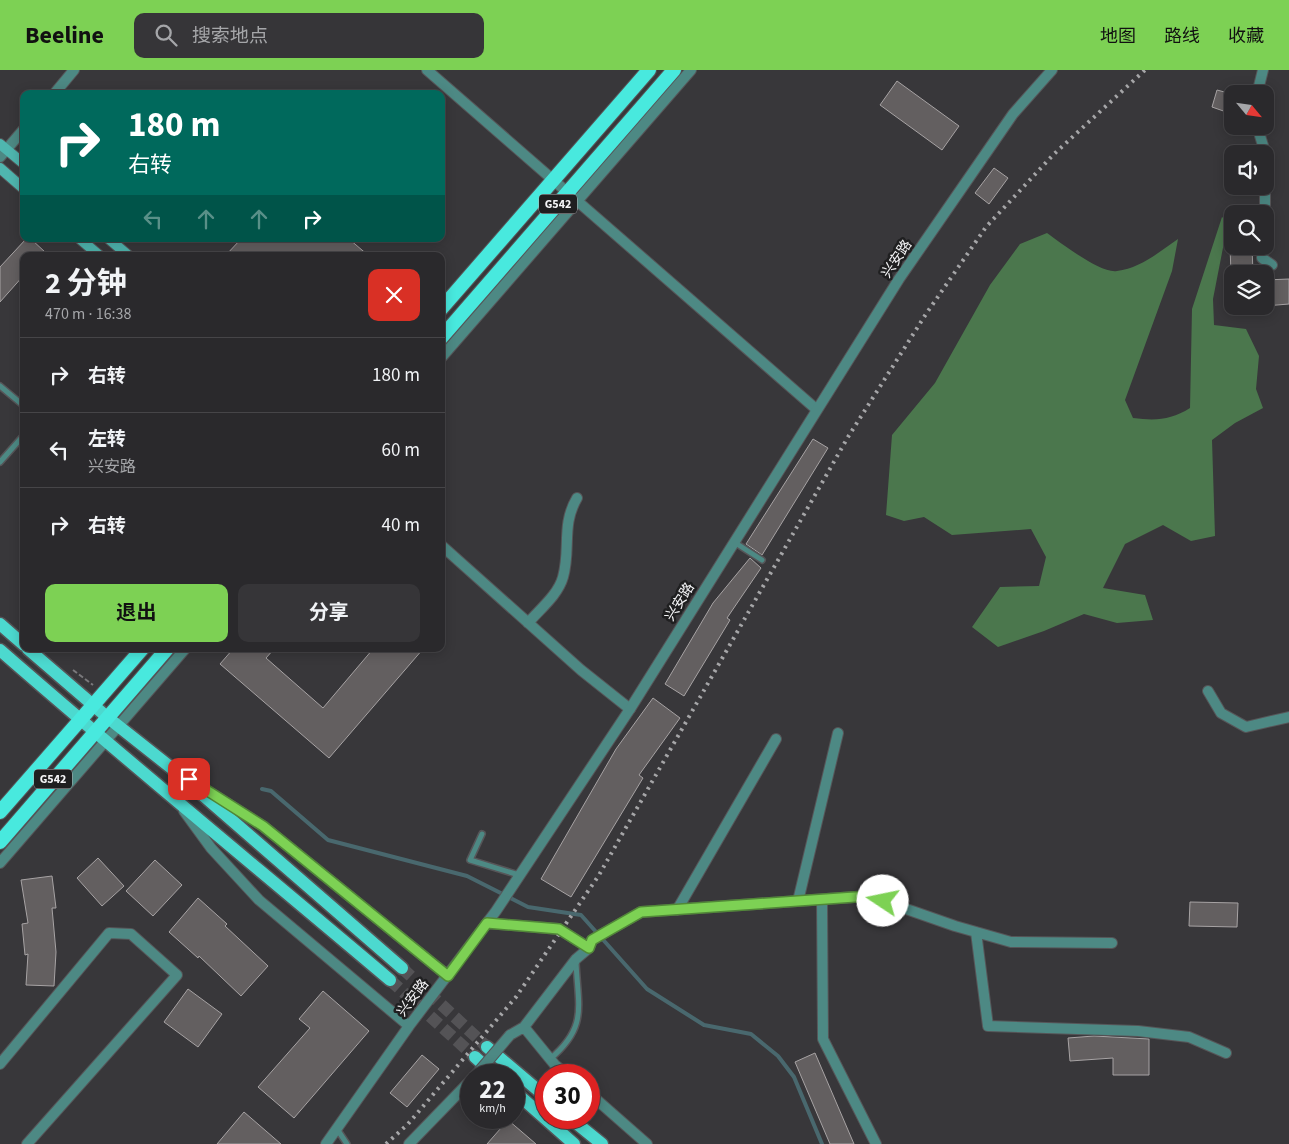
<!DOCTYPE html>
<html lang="zh">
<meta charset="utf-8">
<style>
body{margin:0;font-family:"Source Sans 3","Noto Sans SC",sans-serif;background:#363538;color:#f1f3f6;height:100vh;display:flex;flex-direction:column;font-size:19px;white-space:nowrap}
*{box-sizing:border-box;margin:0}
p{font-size:16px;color:#a5a6a9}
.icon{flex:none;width:28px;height:28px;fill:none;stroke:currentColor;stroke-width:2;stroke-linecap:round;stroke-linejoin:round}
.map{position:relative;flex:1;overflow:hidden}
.sheet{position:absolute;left:20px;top:182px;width:425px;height:400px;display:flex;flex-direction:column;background:#2a292c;border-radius:10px;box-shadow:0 2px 12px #0003,0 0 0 1px #464548}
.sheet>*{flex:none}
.guide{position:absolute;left:20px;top:20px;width:425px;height:152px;border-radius:10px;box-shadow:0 2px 12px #0003,0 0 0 1px #464548;background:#00695c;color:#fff;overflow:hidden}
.needle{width:32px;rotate:119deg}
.buttons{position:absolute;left:1224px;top:15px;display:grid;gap:10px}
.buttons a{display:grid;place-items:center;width:50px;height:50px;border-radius:10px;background:#2a292c;box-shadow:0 2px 12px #0003,0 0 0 1px #464548;font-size:25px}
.speed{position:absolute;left:460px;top:994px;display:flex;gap:10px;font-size:25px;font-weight:700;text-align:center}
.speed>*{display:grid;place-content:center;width:65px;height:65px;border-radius:50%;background:#2a292c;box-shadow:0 2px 12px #0003,0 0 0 1px #464548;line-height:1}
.speed small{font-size:12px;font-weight:400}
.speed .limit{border:8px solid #d22;background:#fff;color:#111}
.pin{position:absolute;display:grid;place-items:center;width:42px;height:42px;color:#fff;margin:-21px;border-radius:10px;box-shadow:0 2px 8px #0006}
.me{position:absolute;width:55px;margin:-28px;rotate:281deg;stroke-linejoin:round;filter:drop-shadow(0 0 4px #0008)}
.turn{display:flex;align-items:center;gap:18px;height:105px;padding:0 25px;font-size:22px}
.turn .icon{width:65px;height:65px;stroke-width:2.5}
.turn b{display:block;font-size:35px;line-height:42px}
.lanes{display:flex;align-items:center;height:48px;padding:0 25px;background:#0003;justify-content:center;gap:25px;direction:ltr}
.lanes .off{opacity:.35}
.round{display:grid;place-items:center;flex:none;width:52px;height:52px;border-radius:10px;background:#363538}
.headline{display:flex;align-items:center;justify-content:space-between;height:85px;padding:0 25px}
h1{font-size:30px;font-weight:700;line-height:38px}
.button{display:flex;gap:10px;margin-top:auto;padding:10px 25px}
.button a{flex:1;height:58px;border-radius:10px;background:#7dd154;color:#111;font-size:20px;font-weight:700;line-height:58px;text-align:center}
.button a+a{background:#363538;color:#f1f3f6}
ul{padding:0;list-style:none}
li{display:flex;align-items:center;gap:15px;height:75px;padding:0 25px;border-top:1px solid #464548}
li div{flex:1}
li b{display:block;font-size:19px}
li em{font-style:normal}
header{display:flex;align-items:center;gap:30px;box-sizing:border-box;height:70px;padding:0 25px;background:#7dd154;color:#111}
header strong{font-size:24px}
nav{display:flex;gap:28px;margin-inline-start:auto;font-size:18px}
.search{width:350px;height:45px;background:#363538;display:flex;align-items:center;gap:12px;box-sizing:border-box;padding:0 18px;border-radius:10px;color:#a5a6a9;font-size:19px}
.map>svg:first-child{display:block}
.forest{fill:#4b774d}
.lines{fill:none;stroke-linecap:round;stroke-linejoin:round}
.stream{stroke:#49686e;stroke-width:4}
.building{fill:#635f60;stroke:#a7a3a4}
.primary-tunnel{stroke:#545356;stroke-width:12;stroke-dasharray:12 6;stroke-linecap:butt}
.service-casing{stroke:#565558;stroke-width:8}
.minor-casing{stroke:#565558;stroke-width:12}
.tertiary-casing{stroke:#565558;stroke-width:12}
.secondary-casing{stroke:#565558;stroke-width:12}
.primary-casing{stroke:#565558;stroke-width:15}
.trunk-casing{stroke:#565558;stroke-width:16}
.path{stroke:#7a797c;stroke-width:2;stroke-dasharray:5 2.5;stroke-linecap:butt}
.service{stroke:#4d8984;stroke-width:5}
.minor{stroke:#4d8984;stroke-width:10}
.tertiary{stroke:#4d8984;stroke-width:10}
.secondary{stroke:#4fb6af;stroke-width:10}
.primary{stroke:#4cd9cf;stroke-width:12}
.trunk{stroke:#48e9de;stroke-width:14}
.rail{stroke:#a6a6a8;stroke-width:4;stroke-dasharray:2.5 5;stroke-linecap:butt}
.minor-bridge-casing{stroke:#565558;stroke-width:12;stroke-linecap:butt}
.minor-bridge{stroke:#4d8984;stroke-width:10}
.route-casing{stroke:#518837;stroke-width:12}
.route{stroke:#7dd154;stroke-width:9}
.labels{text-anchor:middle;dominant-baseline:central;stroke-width:5;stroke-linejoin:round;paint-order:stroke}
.shield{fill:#1f1f20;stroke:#b4b4b6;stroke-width:1}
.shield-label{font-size:12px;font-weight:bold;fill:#f4f4f6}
.street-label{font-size:14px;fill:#f4f4f6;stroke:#1f1f20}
</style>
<header>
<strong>Beeline</strong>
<div class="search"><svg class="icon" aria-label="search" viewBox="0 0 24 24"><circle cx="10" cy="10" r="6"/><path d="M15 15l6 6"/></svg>搜索地点</div>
<nav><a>地图</a><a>路线</a><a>收藏</a></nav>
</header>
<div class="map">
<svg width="1289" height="1074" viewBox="0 0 1289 1074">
<rect width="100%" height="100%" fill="#38373a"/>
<path class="forest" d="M1222,147L1228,152L1213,229L1214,255L1246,259L1259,286L1256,319L1263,338L1235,353L1212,370L1215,466L1191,471L1163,455L1125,474L1103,518L1145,525L1153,550L1117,553L1084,544L1044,561L998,577L972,557L1000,517L1039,516L1046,487L1031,459L952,465L924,447L904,451L886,445L892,365L935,313L990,215L1020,174L1047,163C1061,173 1101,204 1117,201C1141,198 1159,182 1178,169L1172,201L1125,330L1133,348C1156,351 1171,350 1190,338L1192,239Z"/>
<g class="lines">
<path class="stream" d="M262,719L271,721L328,770L467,806L528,837L581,845L647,919L704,955L751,964L778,986L794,1007L822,1074"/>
</g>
<path class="building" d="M897,11L959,56L942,80L880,35Z
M1217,20L1232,24V44L1212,37Z
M994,98L1008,108L989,134L975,123Z
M26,169H31L45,182L41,186H24V205L0,232V197Z
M241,169H349L369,186H225Z
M1230,176H1252L1253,204H1231Z
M1289,209V234L1265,236V210Z
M813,369L828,378L762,485L746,474Z
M750,488L761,498L727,548L730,550L684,626L665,614L713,533Z
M233,579H274L266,588L323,638L373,579H423L329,688L220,594Z
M653,628L680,648L639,705L643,708L571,827L541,809L616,679Z
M98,788L124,816L102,836L77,808Z
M155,790L182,815L153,846L126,821Z
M52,806L56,838H52L56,882L54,916L26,915L28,884L25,885L22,854L28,853L21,810Z
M198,828L227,854L225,856L268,896L241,926L199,886L198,888L169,862Z
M1190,832L1238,833L1237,857L1189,856Z
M188,919L222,944L198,977L164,952Z
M323,921L369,961L294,1048L258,1017L310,958L299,949Z
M1094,966L1149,969V1005H1113V988L1070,991L1068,968Z
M815,983L854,1074H830L795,992Z
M422,985L439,999L407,1037L390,1023Z
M244,1042L281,1074H217Z
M508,1050L536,1074H487Z"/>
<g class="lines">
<path class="primary-tunnel" d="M402,898L487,977
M390,910L475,987"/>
<g class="service-casing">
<path id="service" d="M0,316L24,336
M0,392L24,365
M734,472L762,490
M482,764L470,790L519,805
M550,989C588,957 578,937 576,892
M337,1059L347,1074"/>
</g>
<g class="minor-casing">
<path id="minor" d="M427,0L816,339
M54,24L74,0
M1257,24L1263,0
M1257,56L1265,82V144
M0,87L24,59
M1263,176L1262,188L1272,195
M441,475L581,600L630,639
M528,553C540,539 558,525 563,507C571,479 561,455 577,428
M1208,621L1221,643L1246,657L1289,647
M822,830L823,969L876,1074
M798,831L838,663
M677,840L776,669
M487,853L559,859L589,878
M976,862L988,956L1138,961L1189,967L1226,983
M524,957L555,995L568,1005
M510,965L524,957L576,889L589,878L592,870L641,842L869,826L955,856L1011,872L1112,873
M0,994L109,863L131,864L177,905L27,1074
M589,1023L647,1074
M409,1074L471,1010"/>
</g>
<g class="tertiary-casing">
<path id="tertiary" d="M441,288L691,0
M197,714L263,756L448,906
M184,741L211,778L259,830L409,956
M0,793L185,579
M326,1074L409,956L496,841L630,639L899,209L1013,44L1052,0"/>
</g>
<g class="secondary-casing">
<path id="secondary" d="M0,74L24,94
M0,98L24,119
M80,169L100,186
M109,169L129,186"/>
</g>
<g class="primary-casing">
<path id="primary" d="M0,554L24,575
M28,579L107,647L174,700L402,898
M0,580C128,692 260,800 390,910
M487,977L546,1027
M475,987L495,1005
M514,1021L574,1074
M570,1048L602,1074"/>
</g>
<g class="trunk-casing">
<path id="trunk" d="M441,239L649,0
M441,268L674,0
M0,742L142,579
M0,772L167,579"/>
</g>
<path class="path" d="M73,600L93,615"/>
<use href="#service" class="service"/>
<use href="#minor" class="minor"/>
<use href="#tertiary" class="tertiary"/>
<use href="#secondary" class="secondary"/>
<use href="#primary" class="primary"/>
<use href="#trunk" class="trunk"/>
<path class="rail" d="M386,1074L408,1054L516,927L599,805L848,367L926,244L986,157L1053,85L1145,0"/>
<g class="minor-bridge-casing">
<path id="minor-bridge" d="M476,1005L510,965"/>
</g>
<use href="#minor-bridge" class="minor-bridge"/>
</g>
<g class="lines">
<g class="route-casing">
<path id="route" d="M189,709L263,756L448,906L487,853L559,859L589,878L592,870L641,842L869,826L883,831"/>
</g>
<use href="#route" class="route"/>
</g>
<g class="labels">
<g class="shield">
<rect x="539" y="124.5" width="38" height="19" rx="4"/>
<rect x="34" y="699.5" width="38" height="19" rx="4"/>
</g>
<g class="shield-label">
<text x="558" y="134">G542</text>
<text x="53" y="709">G542</text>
</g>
<g class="street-label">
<text transform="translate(897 189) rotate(-56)">兴安路</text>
<text transform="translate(680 532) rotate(-58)">兴安路</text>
<text transform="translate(413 928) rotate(-53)">兴安路</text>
</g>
</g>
</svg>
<div class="buttons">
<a><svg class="needle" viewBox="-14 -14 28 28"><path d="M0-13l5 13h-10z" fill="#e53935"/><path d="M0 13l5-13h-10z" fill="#a5a6a9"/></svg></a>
<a><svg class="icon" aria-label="sound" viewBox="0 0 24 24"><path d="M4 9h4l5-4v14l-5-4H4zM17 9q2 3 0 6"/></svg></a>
<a><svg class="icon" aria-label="search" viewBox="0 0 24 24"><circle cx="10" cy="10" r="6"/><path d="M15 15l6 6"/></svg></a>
<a><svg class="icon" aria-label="layers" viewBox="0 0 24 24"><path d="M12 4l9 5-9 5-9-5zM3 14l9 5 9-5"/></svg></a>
</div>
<div class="speed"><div>22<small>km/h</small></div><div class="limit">30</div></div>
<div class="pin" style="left:189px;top:709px;background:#d93025"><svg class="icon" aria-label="arrive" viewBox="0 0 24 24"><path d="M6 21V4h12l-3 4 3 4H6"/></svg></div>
<svg class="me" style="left:883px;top:831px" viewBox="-20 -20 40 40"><circle r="19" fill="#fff"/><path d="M0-13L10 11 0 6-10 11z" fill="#7dd154"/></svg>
<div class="guide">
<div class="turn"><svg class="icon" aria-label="right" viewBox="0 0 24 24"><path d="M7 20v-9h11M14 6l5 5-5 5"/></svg><div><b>180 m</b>右转</div></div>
<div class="lanes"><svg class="icon off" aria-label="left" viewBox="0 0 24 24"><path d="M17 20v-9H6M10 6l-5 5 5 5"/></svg><svg class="icon off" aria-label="ahead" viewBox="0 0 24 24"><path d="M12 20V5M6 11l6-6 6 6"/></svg><svg class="icon off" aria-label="ahead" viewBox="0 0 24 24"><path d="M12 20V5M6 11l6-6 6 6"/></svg><svg class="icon" aria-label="right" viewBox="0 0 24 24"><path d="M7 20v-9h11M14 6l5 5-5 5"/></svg></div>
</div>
<section class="sheet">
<div class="headline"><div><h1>2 分钟</h1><p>470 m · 16:38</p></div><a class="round" style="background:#d93025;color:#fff"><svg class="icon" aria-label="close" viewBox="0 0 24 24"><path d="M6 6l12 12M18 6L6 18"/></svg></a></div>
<ul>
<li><svg class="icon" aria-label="right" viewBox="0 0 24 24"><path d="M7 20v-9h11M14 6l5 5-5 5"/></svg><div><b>右转</b></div><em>180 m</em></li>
<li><svg class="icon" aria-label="left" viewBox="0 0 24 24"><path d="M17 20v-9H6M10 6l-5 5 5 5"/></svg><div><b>左转</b><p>兴安路</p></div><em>60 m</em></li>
<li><svg class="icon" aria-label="right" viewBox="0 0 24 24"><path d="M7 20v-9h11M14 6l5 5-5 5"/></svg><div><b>右转</b></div><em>40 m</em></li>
</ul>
<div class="button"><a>退出</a><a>分享</a></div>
</section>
</div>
